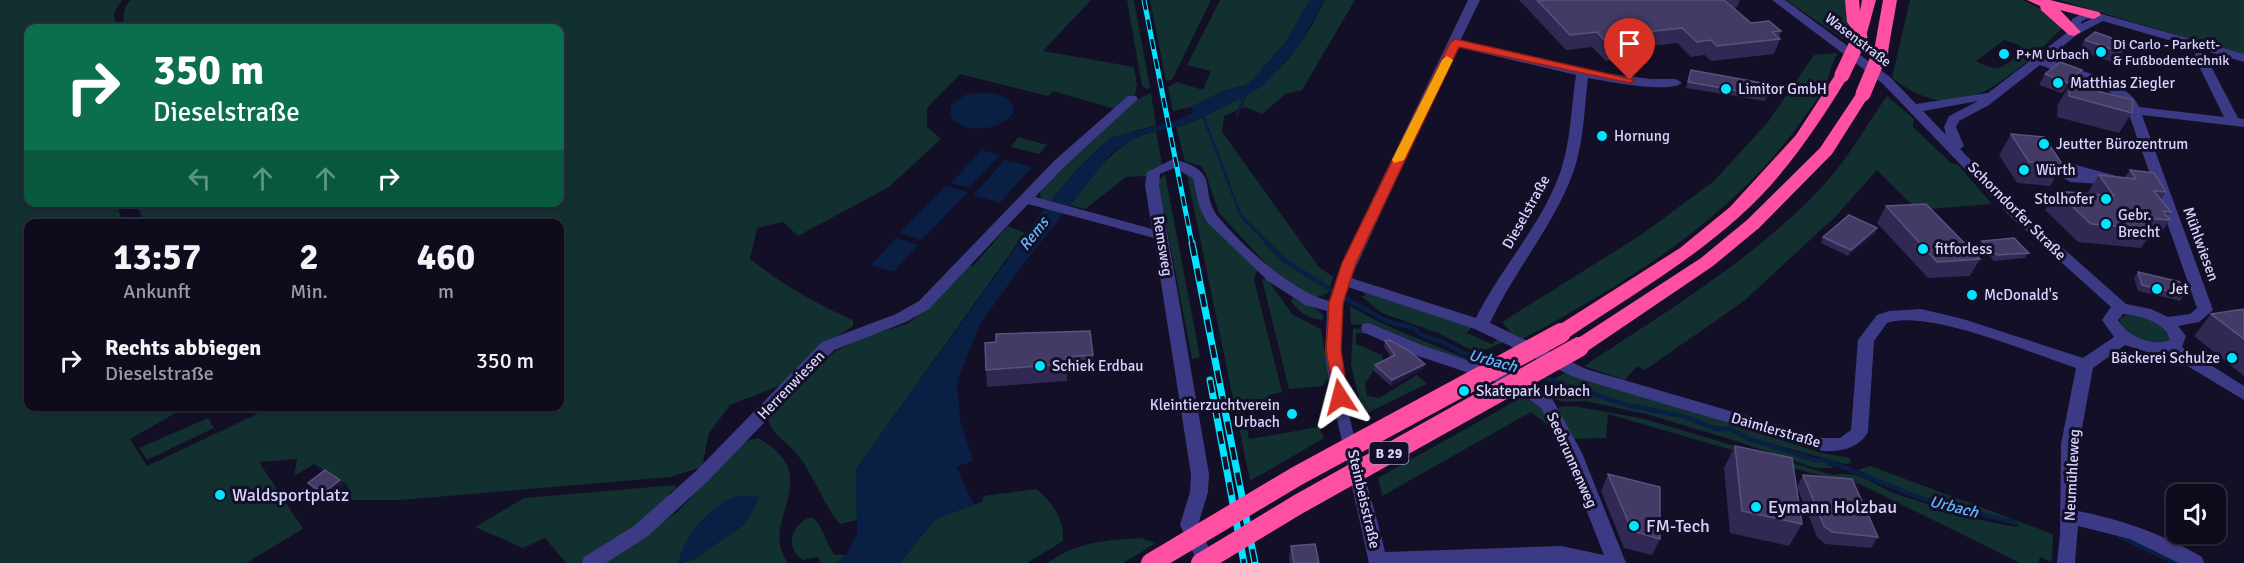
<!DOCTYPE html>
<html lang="de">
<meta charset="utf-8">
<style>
body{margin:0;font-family:Signika,sans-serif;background:#1c1929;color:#f1f3f6;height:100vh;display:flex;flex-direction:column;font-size:22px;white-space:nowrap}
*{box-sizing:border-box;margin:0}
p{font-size:20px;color:#9b9ba3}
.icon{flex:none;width:33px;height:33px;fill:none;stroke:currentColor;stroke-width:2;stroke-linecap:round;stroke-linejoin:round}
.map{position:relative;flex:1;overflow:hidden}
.details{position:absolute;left:24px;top:219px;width:540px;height:192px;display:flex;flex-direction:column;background:#0e0b1c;border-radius:12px;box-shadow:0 2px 4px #0004,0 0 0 2px #2e2b3b}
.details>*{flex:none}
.banner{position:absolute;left:24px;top:24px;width:540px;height:183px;border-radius:12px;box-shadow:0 2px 4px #0004,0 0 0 2px #2e2b3b;background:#0b6e4f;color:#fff;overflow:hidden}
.fabs{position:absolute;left:2166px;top:484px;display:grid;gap:12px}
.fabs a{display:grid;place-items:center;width:60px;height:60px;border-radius:12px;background:#0e0b1c;box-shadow:0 2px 4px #0004,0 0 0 2px #2e2b3b;font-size:30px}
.pin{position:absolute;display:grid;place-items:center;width:51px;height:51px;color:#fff;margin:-62px -26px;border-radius:50% 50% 50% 0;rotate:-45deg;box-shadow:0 0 6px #0007}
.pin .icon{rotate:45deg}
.me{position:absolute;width:66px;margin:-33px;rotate:351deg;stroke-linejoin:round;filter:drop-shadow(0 0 4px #0008)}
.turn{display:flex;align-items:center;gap:21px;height:126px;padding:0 30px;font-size:27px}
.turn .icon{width:78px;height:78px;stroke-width:2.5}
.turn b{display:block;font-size:42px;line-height:51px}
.lanes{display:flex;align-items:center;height:57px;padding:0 30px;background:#0003;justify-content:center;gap:30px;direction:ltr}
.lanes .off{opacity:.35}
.eta{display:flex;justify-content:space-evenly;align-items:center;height:102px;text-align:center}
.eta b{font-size:36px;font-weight:800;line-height:42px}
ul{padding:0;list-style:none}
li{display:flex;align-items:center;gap:18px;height:78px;padding:0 30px}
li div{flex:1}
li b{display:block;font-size:22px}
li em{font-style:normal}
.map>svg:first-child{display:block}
.green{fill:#12302f}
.water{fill:#0a1f44}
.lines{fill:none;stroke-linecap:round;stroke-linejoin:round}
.stream-far1{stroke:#0a1f44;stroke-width:3}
.stream{stroke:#0a1f44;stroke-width:4.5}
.minor{fill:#3d3a85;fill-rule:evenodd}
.highway{fill:#ff4fa3;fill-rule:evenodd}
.rail-far1-casing{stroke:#00e5ff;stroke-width:5}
.rail-casing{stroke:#00e5ff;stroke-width:7}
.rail-far1{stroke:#130f26;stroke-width:3;stroke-dasharray:10;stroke-linecap:butt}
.rail{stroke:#130f26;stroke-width:4.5;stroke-dasharray:13;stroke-linecap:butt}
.highway-bridge-far1{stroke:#ff4fa3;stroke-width:15}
.highway-bridge{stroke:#ff4fa3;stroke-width:20}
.wall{fill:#312854}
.shaded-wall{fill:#1d163a}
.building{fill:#433a66;stroke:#5a527e;stroke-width:1.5}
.route{fill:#d93025;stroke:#8d1f18;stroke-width:1.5}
.slow{fill:#f59e0b}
.poi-dot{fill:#00e5ff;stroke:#130f26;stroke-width:2}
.labels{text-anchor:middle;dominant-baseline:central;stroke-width:6;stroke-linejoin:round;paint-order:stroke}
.far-street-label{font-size:14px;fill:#d9d4ff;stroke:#130f26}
.far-poi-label{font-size:14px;fill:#d9d4ff;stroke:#130f26;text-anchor:start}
.shield{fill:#130f26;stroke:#9e99be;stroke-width:1.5}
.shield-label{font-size:14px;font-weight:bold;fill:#d9d4ff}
.poi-label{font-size:15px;fill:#d9d4ff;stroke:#130f26;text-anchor:start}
.street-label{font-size:15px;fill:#d9d4ff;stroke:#130f26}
.water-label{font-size:16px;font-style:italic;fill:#62b6ff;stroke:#130f26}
.near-poi-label{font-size:18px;fill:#d9d4ff;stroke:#130f26;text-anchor:start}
</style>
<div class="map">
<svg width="2244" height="563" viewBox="0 0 2244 563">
<rect width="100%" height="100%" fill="#130f26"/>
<path class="green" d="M0,0H122L114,13L116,28H28V202L116,203L123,223L28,224V406L186,407L130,439L147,466L257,414L252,407L560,406V224H146L135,203L560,202V28H125C122,19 123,7 131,0H1091L1043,51L1134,67L1137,86L1135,95L1115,109L1053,91L1048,96L960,74L927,108V127L941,139L889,187L798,236L783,222L757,228L750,259C782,284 815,304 853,320V326L810,354L781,385L730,405L709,433L702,467L670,477L401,500H352L347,485L314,464L294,476L297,459L259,462L303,529L246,563H0Z
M1127,0H1134L1150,88L1146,89L1142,86Z
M1150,0H1211L1172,80L1166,81Z
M1220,0H1310L1285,43L1249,84L1223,91L1191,107L1173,111L1168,87L1177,82L1203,90L1211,71L1187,65Z
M1325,0H1355L1302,90L1286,94L1262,114L1245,107L1224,116L1222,132L1319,267L1333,277L1328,293L1318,297L1306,295L1280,279L1219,213L1205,172L1201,166L1185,161L1176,127C1191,124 1205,116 1219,109C1274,83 1298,55 1325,0Z
M1786,0H1847L1850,12L1849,29H1846L1843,39Z
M1910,0H2023L2051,14L2062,28L2037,53L2024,51L2019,45L2004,40L1976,61C1997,72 2000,70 2018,55L2029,60C1981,99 1947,120 1892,78Z
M2059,0H2244V55L2062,1Z
M1835,53L1837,54C1832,63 1830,74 1826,84C1820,97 1809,110 1801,122C1731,219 1626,284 1522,339L1510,332L1502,322L1641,235L1714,181L1768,122L1814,55Z
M1151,93L1156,125L1110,138L1076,170L1050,202L1041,200L1040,192C1073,158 1107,112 1151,93Z
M1887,96L1914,119L1913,127L1950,162L1959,166L1992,204L1917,210L1877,170L1836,216L1744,301L1645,370L1637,366L1625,380L1584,366C1665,312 1753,260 1820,189C1847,161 1865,127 1887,96Z
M1156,131L1162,165L1152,169L1146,176L1126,177L1085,209L1069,205C1094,175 1115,140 1156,131Z
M1018,137L1047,145L1039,154L1011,147Z
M1186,170L1195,175L1198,195L1258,268L1254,280L1282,392L1268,395L1270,403L1243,408L1249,439L1319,427L1324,438L1250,481Z
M1165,174L1200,357L1192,359L1158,181Z
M1008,226L1025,233L856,469L857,520L840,524C822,503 814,474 796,453C784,438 774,438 768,418L834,352L864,337L907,324L931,306L969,266H973Z
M1262,279H1267L1293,315L1321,329L1329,377L1323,386L1289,389Z
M1364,292L1472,327L1467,333L1492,344L1497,339L1504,342L1477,353L1438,333L1382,313L1361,296H1365Z
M1292,298C1304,302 1317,306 1324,317L1322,320C1307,318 1300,313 1291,301Z
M1350,306C1387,328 1428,342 1467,359L1463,363L1378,327L1351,324Z
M2132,313L2159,322L2171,339C2155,351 2132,336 2121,324L2120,318Z
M1353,328L1368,330L1367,334L1356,333V344L1382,355L1384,363L1373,371L1365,384L1367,396L1379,398L1417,375L1427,384L1363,415L1351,365Z
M1567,372L1822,453L1850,458L1851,463L1845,464L1751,438L1728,428L1703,424L1683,415L1618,401L1553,379Z
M1547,382L1629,407H1646L1683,417L1715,430H1729L1749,440L1817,462H1824L1834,468H1815L1736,441L1646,414L1585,401L1565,402L1549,398L1535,389Z
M1528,394L1539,401L1561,435L1531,412L1382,496L1378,478Z
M1573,406L1645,419L1832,475C1865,470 1869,484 1897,494C1936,507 1978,522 2018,527L2014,520C1959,510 1909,494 1858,470L1870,466L2053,534L2052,562L2040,557L2038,563H2020L1860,484L1811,473L1608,414L1606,438L1572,439L1558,413L1559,407Z
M208,418L214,428L147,460L139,448Z
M758,438C829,478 756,520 788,563H682L694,559L745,524L759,497C752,497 742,495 735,497C716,502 681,544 679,563H603L677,512L739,448L747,441Z
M675,485L676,488L669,493L673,499L583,563H566L545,538L523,548L475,527L524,498Z
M1036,489C1052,501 1065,521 1063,541L1027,563H900L935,519L982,502L984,496Z
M811,517C824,525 825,543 835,555H846L837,563H821L818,557L803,560C784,547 791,524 811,517Z
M1140,538L1156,543L1123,563H1047C1080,541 1101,541 1140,538Z"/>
<path class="water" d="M1310,0H1325L1298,47L1264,85L1248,95L1186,125L1147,133L1114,150L1021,267L980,324L957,381L960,420L973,461L956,467L974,505L935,519L900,563H837L846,555L857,534L856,469L1041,213L1076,170L1110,138L1175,121L1192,113L1191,107L1223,91L1249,84L1285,43Z
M975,93C990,92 1006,92 1013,107V113C999,132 966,134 950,117L951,105L965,95Z
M982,150L1000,155L969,188L951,183Z
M1005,160L1032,167L1000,203L973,195Z
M946,186L968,192L922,240L899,233Z
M896,238L918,245L894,272L871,265Z
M736,496L760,497L745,524L694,559L679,563C683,533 710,509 736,496Z"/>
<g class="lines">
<path class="stream-far1" d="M1202,113L1241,216L1269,244
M1237,114L1246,94"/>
<path class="stream" d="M1267,243L1285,261L1335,292
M1341,296L1389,322L1414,328L1421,335L1445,343L1462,353L1496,360
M1542,377L1627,405L1683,416L1715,429H1729L1750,439L1815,460H1825L1923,499L2016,523
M2119,536L2176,563"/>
<path class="minor" d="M1468,0H1480L1460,41L1595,72L1651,79H1676L1682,83C1669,94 1606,81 1588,78C1584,109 1584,143 1573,173C1553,227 1514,271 1490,323L1586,369L1823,438H1840L1851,430L1858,340L1877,315L1889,311L1921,309L1963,319L2083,358L2114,337L2102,320L2111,307L2011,217L1882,83L1772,0H1785L1890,77L1916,104L1988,93L2069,31L2072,19L2083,13H2098L2244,54V62L2103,21L2078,34L2047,59C2071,68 2131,82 2139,107L2224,117L2194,56L2196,53H2204L2238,118L2244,119V127L2142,115L2213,310L2199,322L2178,326L2186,336L2182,347L2244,386V400L2166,353H2150L2125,345L2093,368L2079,444L2078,511C2123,520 2163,534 2202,557L2204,563H2179L2130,539L2078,526L2075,563H2057L2060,535L2061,444L2076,368C2033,354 1928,309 1887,323L1874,341L1868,432C1859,448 1841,452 1823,451L1574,377L1475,329L1348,287C1323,369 1367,471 1385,552L1561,546L1604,555L1564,453L1541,408L1524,395L1496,382L1412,354L1363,332L1361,328L1363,324L1369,323L1424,346L1508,374L1536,387L1553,400L1582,453L1626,563H1369L1329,383L1325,353L1327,311L1305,305L1268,281L1207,222L1199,206L1193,178L1174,168L1160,174L1159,185L1209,474L1208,492L1198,525L1216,563H1198L1180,525L1190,492L1191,474L1154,238L1028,204L929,309L906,322L834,350L707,482L648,536L606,563H582L584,557L634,526L695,472L822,342L896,314L919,301L1055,160L1128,96H1136L1138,99L1065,166L1035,197L1152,229L1145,185L1147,172L1173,159C1225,172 1196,191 1220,219C1245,248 1291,291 1329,301L1342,263ZM2086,19H2091L2081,24V22ZM1457,47L1576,75C1571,107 1571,140 1561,170C1543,224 1501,267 1476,318L1351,278ZM2040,65L2107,90L2125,103L2197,308L2190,314L2168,317L2151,309L2126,304L2021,211L1960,149L1964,146L1956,127L1959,121L1989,105ZM1978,101L1949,116L1944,127L1946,135L1923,111ZM2123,314C2139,315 2166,322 2170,340C2151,347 2128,336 2118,320Z
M2065,162L2124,178L2126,181L2119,185L2070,182L2049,168L2051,165Z"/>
<path class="highway" d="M1845,0H1859L1860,11L1862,0H1876L1865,40L1860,41L1853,37L1854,32L1847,22Z
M1883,0H1897L1888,51L1881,55L1874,51Z
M2027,0H2050L2099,12L2101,15L2094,19L2060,10L2081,32L2074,36L2069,35L2041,10L2040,6Z
M1842,71L1849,75C1818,125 1785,176 1740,216C1688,263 1626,299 1568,338H1554L1552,333L1554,328L1680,248L1730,207L1796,135L1837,72Z
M1863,90L1870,94L1832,154L1759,228L1713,266L1586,352H1572L1569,347L1572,342L1701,258L1747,220L1820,148L1858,91Z"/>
<g class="rail-far1-casing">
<path id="rail-far1" d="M1144,0L1192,244"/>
</g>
<g class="rail-casing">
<path id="rail" d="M1192,243L1255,563
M1210,380L1244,563"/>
</g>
<use href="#rail-far1" class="rail-far1"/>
<use href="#rail" class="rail"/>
<path class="highway-bridge-far1" d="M1842,75L1860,37
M1863,94L1881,51"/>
<path class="highway-bridge" d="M1151,563L1297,476L1561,333
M1201,563L1297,505L1579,347"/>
</g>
<path class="wall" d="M1519,0H1740L1737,7L1733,8L1751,23L1781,31L1779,38L1780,39L1774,54L1711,61L1705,55L1691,57L1677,43L1643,47L1640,57L1606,61L1592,47L1566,50Z
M2085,40L2129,44L2123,54L2114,63L2079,50Z
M1691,70L1767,96L1765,101L1686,88Z
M2045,74L2076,81L2072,84L2132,113L2119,133L2057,117L2058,104L2068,88L2062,93L2039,85Z
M2011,134L2063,165L2050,186L2017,183L1999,155Z
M2130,170L2166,192L2161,200L2171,212L2167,217L2170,220L2157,239L2148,238L2141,248L2078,242L2045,210L2056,191L2087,194L2099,175L2124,178Z
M1886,206L1980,259L1970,276L1928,278L1877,223Z
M1877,228L1875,234L1848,256L1821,243L1823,237Z
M1982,241L2029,253L2025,258L1994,261L1979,246Z
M2138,272L2184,295L2180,301L2138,291L2134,278Z
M2244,309V376L2194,336L2211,314Z
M1385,341L1423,369L1391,386L1374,371L1375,365L1391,357L1384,347Z
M985,343L1093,355V372L1067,374V381L987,387L986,370Z
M1735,446L1802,524L1789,546L1730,533L1724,468Z
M1608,474L1660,539L1652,555L1624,548L1601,491Z
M1803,475L1878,537L1871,548L1825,544L1817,537L1797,487Z
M308,483L344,486L327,498L312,488Z
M1291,546L1319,563H1290L1289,557Z"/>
<path class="shaded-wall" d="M2129,44L2123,54L2114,63L2120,52Z
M2082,70L2076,81L2070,86V84L2068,88L2062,93L2068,83Z
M1877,228L1875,234L1848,256L1851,250Z
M1425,364L1423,369L1391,386L1392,380Z
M340,480L344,486L327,498L323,493Z"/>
<path class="building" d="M1537,0H1724L1751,23L1769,21L1781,31L1772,32L1780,39L1717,46L1711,40L1697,42L1682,28L1636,33L1645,42L1610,46L1597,32L1570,35Z
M2095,32L2129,44L2120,52L2085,40Z
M2060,62L2082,70L2068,83L2045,74Z
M1691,70L1768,84L1767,96L1688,82Z
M2070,84L2133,100L2132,113L2069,96Z
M2011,134L2044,137L2063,165L2029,162Z
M2130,170L2154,173L2166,192L2154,191L2171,212L2163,211L2170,220L2145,218L2154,229L2091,224L2056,191L2114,196L2099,175L2136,179Z
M1926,204L1980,259L1937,262L1886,206Z
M1849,215L1877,228L1851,250L1823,237Z
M2014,238L2029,253L1997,255L1982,241Z
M2138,272L2180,282L2184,295L2142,285Z
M2244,309V339L2211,314Z
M1090,331L1093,355L1066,357V364L986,370L985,343L996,342V334Z
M1389,340L1408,350L1425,364L1392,380L1375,365L1395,355L1385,341Z
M1735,446L1792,458L1802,524L1742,511Z
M325,470L340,480L323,493L308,483Z
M1608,474L1660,487V539L1632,531Z
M1803,475L1852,479L1878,537L1832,532L1824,526Z
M1315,544L1319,563H1294L1291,546Z"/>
<path class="route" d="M1455,39L1635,80L1630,83L1459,47L1356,263L1343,303L1341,350L1348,397L1340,402L1335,400L1326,350L1329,303L1342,263L1450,43Z"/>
<path class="slow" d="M1447,56L1453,60L1404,160L1394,163L1392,160L1442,60Z"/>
<g class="poi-dot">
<circle cx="2101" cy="52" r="6"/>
<circle cx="2004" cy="54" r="6"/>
<circle cx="2058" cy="83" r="6"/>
<circle cx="1726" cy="89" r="6"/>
<circle cx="1602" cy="136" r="6"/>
<circle cx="2044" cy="144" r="6"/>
<circle cx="2024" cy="170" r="6"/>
<circle cx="2106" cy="199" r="6"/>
<circle cx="2106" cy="224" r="6"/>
<circle cx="1923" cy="249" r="6"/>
<circle cx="2157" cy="289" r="6"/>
<circle cx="1972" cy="295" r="6"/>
<circle cx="2232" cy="358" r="6"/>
<circle cx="1040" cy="366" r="6"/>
<circle cx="1464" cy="391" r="6"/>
<circle cx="1292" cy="414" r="6"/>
<circle cx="220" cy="495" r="6"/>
<circle cx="1756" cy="507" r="6"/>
<circle cx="1634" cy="526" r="6"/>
</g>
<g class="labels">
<g class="far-street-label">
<text transform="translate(1858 40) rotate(37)">Wasenstraße</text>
</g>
<g class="far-poi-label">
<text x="2113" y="44">Di Carlo - Parkett-<tspan x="2113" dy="16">&amp; Fußbodentechnik</tspan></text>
<text x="2016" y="54">P+M Urbach</text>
</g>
<rect class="shield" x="1369.5" y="442" width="39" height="22" rx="4.5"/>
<g class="shield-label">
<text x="1389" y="453">B 29</text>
</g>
<g class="poi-label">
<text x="2070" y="83">Matthias Ziegler</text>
<text x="1738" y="89">Limitor GmbH</text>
<text x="1614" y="136">Hornung</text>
<text x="2056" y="144">Jeutter Bürozentrum</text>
<text x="2036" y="170">Würth</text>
<text x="2094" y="199" text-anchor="end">Stolhofer</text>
<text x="2118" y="215">Gebr.<tspan x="2118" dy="17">Brecht</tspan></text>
<text x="1935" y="249">fitforless</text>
<text x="2169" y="289">Jet</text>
<text x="1984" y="295">McDonald's</text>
<text x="2220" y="358" text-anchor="end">Bäckerei Schulze</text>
<text x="1052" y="366">Schiek Erdbau</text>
<text x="1476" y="391">Skatepark Urbach</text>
<text x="1280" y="405" text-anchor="end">Kleintierzuchtverein<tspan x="1280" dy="17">Urbach</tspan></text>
</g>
<g class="street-label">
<text transform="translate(2017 211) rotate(45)">Schorndorfer Straße</text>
<text transform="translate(1526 212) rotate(-61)">Dieselstraße</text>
<text transform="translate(2201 244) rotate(70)">Mühlwiesen</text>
<text transform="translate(1163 246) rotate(81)">Remsweg</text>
<text transform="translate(791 385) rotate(-46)">Herrenwiesen</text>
<text transform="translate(1776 430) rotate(16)">Daimlerstraße</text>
<text transform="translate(1572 460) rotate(66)">Seebrunnenweg</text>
<text transform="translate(2072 475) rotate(-87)">Neumühleweg</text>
<text transform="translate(1364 499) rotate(77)">Steinbeisstraße</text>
</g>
<g class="water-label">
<text transform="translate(1034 234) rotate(-52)">Rems</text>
<text transform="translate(1493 361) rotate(15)">Urbach</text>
<text transform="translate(1954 507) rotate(14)">Urbach</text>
</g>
<g class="near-poi-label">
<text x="232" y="495">Waldsportplatz</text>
<text x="1768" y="507">Eymann Holzbau</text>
<text x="1646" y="526">FM-Tech</text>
</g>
</g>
</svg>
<div class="fabs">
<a><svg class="icon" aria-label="sound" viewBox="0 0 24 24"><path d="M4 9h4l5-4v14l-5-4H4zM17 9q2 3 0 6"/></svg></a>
</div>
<div class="pin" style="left:1630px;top:80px;background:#d93025"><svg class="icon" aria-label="arrive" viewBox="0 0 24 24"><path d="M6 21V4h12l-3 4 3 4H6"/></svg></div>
<svg class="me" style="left:1340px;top:397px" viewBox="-20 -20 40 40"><path d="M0-17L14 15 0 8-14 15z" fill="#d93025" stroke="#fff" stroke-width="4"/></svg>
<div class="banner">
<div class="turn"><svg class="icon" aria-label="right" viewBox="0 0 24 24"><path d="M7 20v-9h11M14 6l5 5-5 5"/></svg><div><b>350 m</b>Dieselstraße</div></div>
<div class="lanes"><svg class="icon off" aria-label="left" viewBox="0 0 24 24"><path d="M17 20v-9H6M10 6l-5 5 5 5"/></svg><svg class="icon off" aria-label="ahead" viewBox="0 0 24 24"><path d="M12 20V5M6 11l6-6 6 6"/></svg><svg class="icon off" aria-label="ahead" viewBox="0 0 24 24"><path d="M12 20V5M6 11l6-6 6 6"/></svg><svg class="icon" aria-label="right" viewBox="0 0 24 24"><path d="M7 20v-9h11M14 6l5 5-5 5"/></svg></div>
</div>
<section class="details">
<div class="eta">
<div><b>13:57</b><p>Ankunft</p></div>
<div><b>2</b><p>Min.</p></div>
<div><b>460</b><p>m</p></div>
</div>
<ul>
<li><svg class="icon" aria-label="right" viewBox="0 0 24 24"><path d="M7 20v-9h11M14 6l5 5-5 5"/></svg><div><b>Rechts abbiegen</b><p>Dieselstraße</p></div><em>350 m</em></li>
</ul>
</section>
</div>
